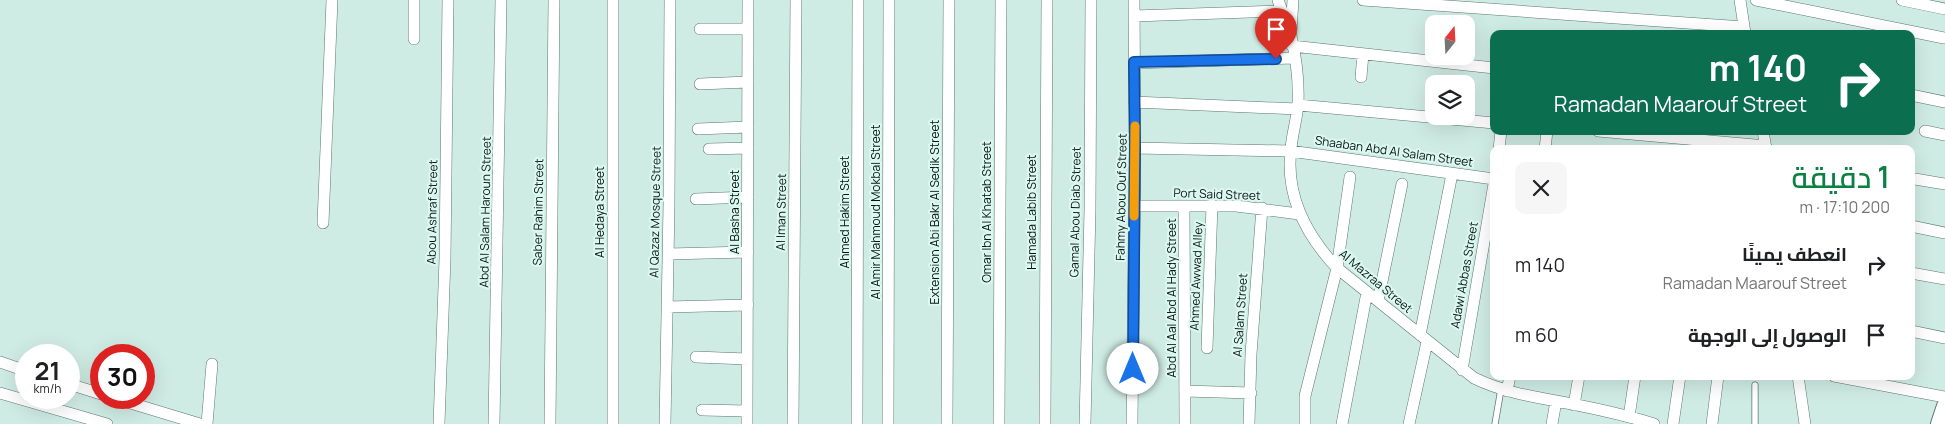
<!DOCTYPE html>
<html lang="ar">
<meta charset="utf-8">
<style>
body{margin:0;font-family:Manrope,Cairo,sans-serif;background:#f6f6f6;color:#202124;direction:rtl;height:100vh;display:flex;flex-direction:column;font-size:19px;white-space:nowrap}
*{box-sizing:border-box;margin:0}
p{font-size:16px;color:#757577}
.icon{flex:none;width:28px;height:28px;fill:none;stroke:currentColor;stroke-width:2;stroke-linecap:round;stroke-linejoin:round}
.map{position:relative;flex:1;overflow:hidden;direction:ltr}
.details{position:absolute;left:1490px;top:145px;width:425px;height:235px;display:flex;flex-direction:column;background:#fff;border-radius:10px;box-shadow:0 5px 20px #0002;direction:rtl}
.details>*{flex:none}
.top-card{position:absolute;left:1490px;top:30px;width:425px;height:105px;border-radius:10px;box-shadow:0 5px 20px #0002;direction:rtl;background:#0b6e4f;color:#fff;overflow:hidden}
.needle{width:32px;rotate:18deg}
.buttons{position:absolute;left:1425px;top:15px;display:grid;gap:10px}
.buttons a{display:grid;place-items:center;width:50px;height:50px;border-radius:10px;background:#fff;box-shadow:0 5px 20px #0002;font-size:25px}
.speed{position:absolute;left:15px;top:344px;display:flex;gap:10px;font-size:25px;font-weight:700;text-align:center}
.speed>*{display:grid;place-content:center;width:65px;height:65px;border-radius:50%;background:#fff;box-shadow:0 5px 20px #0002;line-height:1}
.speed small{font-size:12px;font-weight:400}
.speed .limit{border:8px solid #d22;background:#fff;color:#111}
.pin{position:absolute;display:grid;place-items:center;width:42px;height:42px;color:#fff;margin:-51px -21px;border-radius:50% 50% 50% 0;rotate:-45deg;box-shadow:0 0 5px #0007}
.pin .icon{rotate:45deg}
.me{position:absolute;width:55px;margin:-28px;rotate:0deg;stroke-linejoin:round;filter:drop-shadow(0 0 4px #0008)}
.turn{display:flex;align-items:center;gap:18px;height:105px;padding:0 25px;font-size:22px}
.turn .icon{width:65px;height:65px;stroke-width:2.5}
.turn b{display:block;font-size:35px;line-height:42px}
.round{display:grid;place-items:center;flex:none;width:52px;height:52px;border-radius:10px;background:#f6f6f6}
.head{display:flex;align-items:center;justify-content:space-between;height:85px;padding:0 25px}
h1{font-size:30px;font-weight:600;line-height:38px;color:#0b8043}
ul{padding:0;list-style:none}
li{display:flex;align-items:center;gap:15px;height:70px;padding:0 25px}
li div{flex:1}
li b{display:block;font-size:19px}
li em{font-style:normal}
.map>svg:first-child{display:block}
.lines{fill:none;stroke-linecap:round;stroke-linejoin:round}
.lane-casing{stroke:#5d7770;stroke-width:7}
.street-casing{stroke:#5d7770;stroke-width:12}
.secondary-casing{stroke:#5d7770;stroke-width:18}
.lane{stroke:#fff;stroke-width:5.5}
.street{stroke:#fff;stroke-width:11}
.secondary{stroke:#fff;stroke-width:16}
.route-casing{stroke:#114b97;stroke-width:12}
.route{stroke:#1a73e8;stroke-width:9}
.slow{stroke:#f59e0b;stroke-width:9}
.labels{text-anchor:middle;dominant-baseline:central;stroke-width:4;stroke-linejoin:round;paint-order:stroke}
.street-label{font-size:12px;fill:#091311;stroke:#dcf9f1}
</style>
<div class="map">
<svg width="1945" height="424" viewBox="0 0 1945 424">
<rect width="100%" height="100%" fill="#cfece4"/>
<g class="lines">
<g class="lane-casing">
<path id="lane" d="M1495,424L1501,389
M1755,424V385"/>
</g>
<g class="street-casing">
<path id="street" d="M613,0V424
M1278,0C1282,12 1288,24 1291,36C1296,57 1299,82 1298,104C1297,119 1292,134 1291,149C1285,196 1306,235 1337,268L1474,378C1501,391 1528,396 1556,401C1589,407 1622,414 1654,424
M1363,0L1744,27
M1740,0L1745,33
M1756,0L1944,38
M1902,0L1945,9
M1134,16L1282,11
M700,29H748
M1291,31L1293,0
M414,39V0
M1292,46L1494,68
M1134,63L1294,58
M1361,77L1363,54
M700,84L748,82
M1911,95L1945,102
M1134,102L1297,109
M1298,105L1494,123
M698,129L748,127
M1598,131L1766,146
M1763,131L1766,149
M1925,131L1945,135
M1135,148L1290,151L1494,179
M709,149L748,148
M1499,149L1501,131
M1545,149L1547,131
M1915,179L1945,184
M696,199L748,197
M1134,206H1236L1299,214
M1184,206L1185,424
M323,223L332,0
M1911,226L1945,233
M668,254L748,252
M1911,273L1945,279
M1378,301L1402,184
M667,307L748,305
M1911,331L1945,338
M1420,335L1452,174
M1207,348L1212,205
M696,357L747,359
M0,362L26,371
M1462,370L1494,184
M1798,376L1805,424
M1834,376L1945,397
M69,384L101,394
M1185,391L1251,393
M1507,391L1510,376
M0,393L107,424
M114,398L200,424
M1574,405L1579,376
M702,410L747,411
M1629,417L1635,376
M207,424L212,364
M439,424L445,259L448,0
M494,424L501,0
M550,424L554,0
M665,424L669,205L670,0
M747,424L748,0
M793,424L796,0
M857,424L858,0
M888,424L889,0
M947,424L949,0
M999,424L1001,0
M1045,424L1047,0
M1085,424L1090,210L1091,0
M1132,424L1135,148L1134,0
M1249,424L1251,354L1262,208
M1305,424V396L1337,268L1350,177
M1342,424L1367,292
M1409,424L1427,342
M1552,424L1556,401
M1673,424L1680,376
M1712,424L1718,376"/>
</g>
<g class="secondary-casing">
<path id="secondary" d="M1939,424L1945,406"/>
</g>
<use href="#lane" class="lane"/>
<use href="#street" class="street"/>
<use href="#secondary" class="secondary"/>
</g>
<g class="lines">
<g class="route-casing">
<path id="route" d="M1133,369L1135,148L1134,62L1276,59"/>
</g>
<use href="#route" class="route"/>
<path class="slow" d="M1134,216L1135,126"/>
</g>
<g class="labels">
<g class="street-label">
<text transform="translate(1394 151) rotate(8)">Shaaban Abd Al Salam Street</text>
<text transform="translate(1217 194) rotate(2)">Port Said Street</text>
<text transform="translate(1121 197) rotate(-89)">Fahmy Abou Ouf Street</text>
<text transform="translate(432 212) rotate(-89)">Abou Ashraf Street</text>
<text transform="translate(485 212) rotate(-89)">Abd Al Salam Haroun Street</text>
<text transform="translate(538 212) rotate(-89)">Saber Rahim Street</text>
<text transform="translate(599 212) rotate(-90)">Al Hedaya Street</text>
<text transform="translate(655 212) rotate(-89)">Al Qazaz Mosque Street</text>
<text transform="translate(734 212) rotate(-90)">Al Basha Street</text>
<text transform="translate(781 212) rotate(-89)">Al Iman Street</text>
<text transform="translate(844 212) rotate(-90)">Ahmed Hakim Street</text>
<text transform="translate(875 212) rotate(-90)">Al Amir Mahmoud Mokbal Street</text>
<text transform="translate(934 212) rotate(-90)">Extension Abi Bakr Al Sedik Street</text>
<text transform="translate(986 212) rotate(-90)">Omar Ibn Al Khatab Street</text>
<text transform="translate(1031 212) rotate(-90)">Hamada Labib Street</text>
<text transform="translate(1075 212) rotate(-89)">Gamal Abou Diab Street</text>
<text transform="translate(1464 275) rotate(-80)">Adawi Abbas Street</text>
<text transform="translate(1196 276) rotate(-88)">Ahmed Awwad Alley</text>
<text transform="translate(1376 281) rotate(40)">Al Mazraa Street</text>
<text transform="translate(1171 298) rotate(-90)">Abd Al Aal Abd Al Hady Street</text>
<text transform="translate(1240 315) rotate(-86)">Al Salam Street</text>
</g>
</g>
</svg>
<div class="buttons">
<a><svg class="needle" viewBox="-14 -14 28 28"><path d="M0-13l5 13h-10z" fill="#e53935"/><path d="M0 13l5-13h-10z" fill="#757577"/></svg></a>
<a><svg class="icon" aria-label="layers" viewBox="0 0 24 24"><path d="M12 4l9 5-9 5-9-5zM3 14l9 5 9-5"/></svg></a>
</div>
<div class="speed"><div>21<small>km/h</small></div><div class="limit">30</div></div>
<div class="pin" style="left:1276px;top:59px;background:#d93025"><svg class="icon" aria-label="arrive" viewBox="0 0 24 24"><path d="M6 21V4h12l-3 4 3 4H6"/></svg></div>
<svg class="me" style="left:1133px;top:369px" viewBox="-20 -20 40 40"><circle r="19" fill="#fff"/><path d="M0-13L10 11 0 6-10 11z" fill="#1a73e8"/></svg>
<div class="top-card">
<div class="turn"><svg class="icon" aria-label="right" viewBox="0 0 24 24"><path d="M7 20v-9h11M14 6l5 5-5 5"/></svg><div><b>140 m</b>Ramadan Maarouf Street</div></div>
</div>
<section class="details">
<div class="head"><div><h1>1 دقيقة</h1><p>200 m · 17:10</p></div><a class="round"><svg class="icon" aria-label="close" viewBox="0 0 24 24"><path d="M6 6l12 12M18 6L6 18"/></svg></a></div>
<ul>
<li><svg class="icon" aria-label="right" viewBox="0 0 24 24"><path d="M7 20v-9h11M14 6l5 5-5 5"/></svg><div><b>انعطف يمينًا</b><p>Ramadan Maarouf Street</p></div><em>140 m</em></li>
<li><svg class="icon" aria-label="arrive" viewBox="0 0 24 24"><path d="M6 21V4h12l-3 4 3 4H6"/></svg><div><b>الوصول إلى الوجهة</b></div><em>60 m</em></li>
</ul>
</section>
</div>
